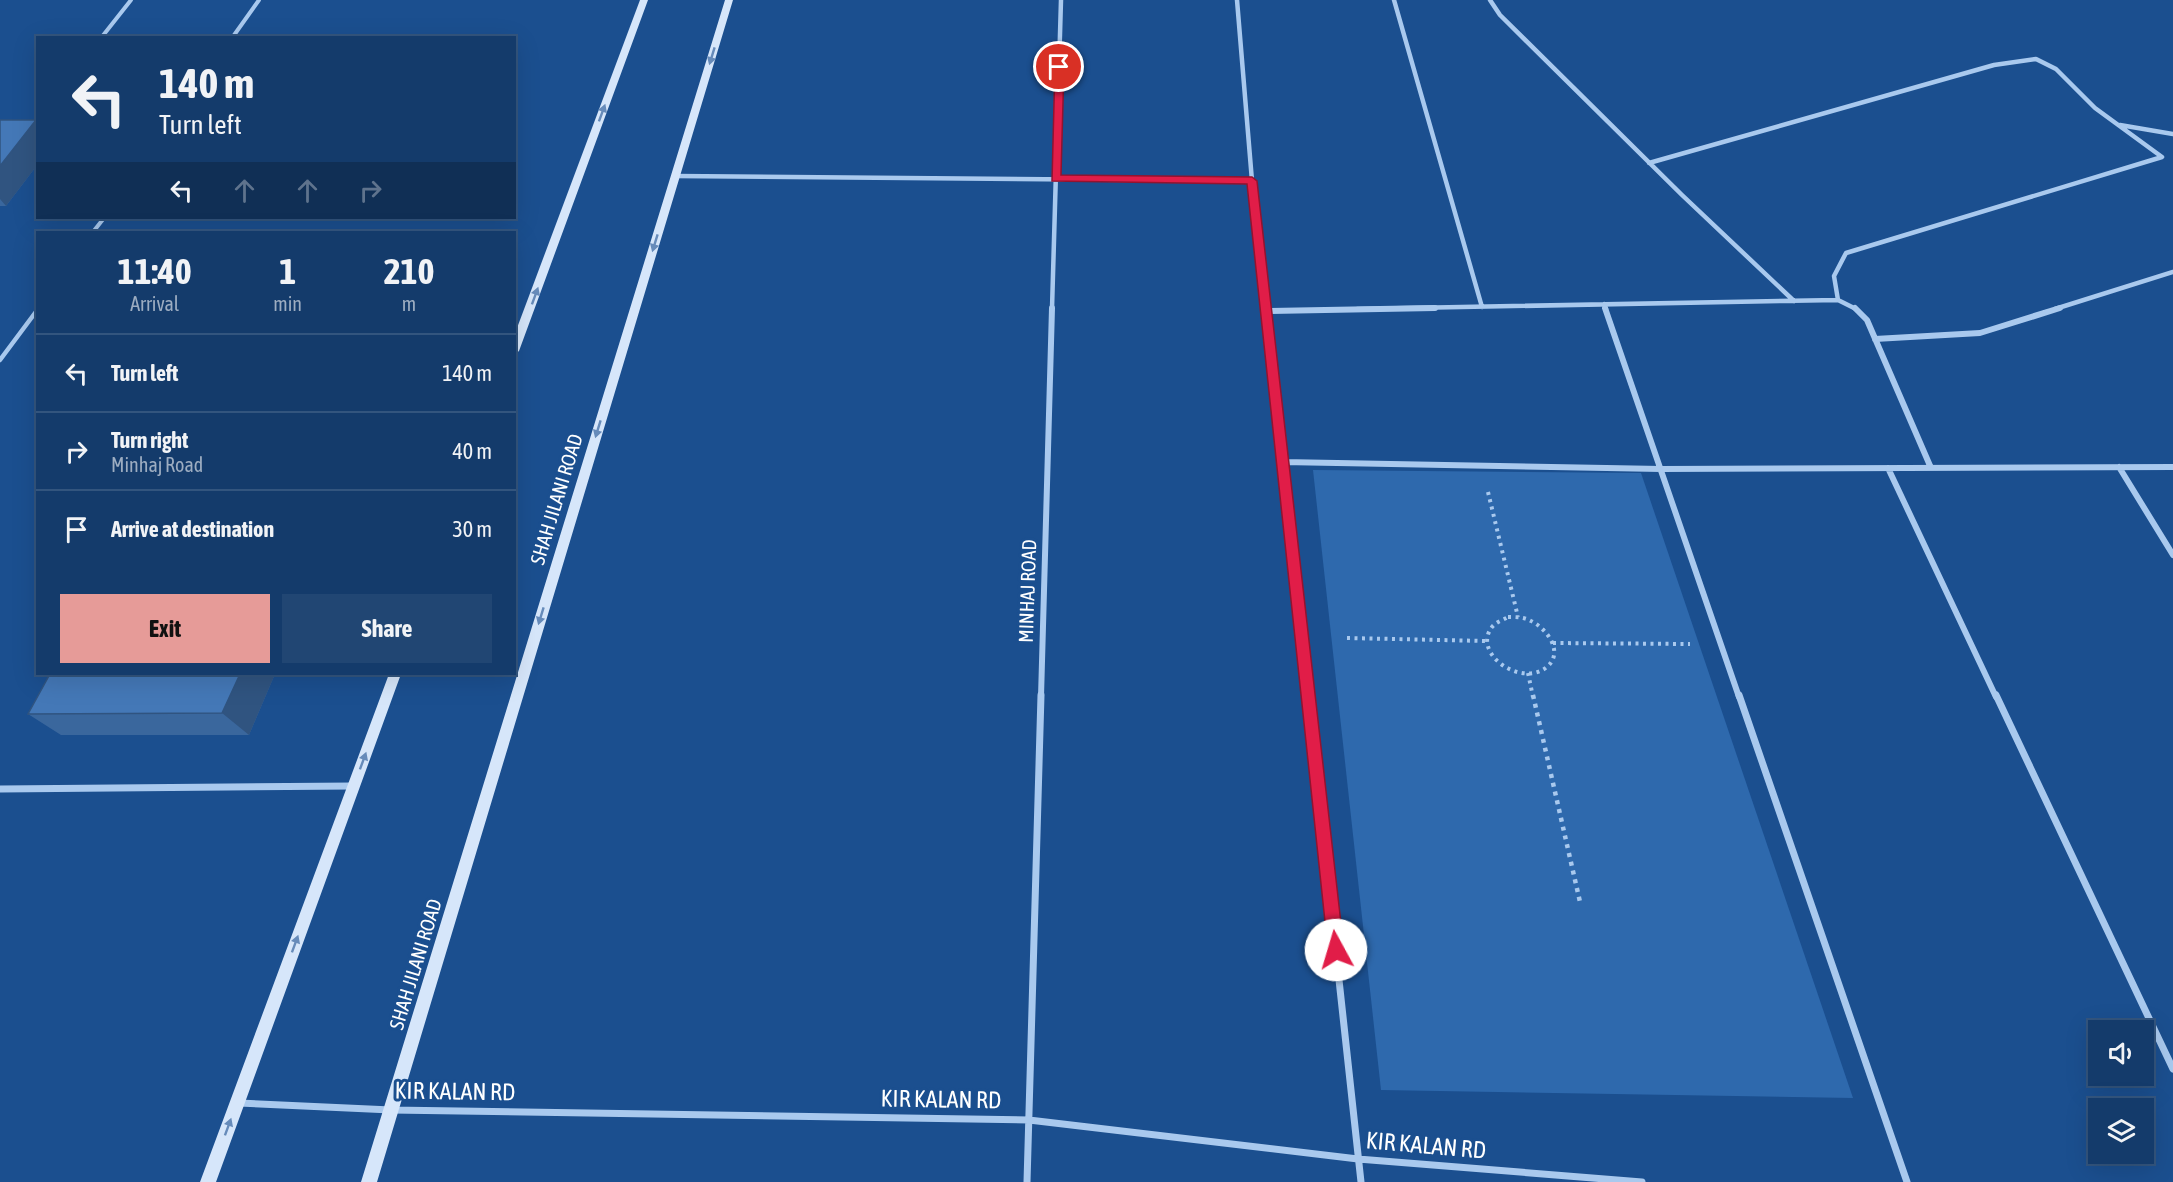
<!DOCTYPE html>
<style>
body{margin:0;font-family:"Asap Condensed",sans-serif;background:#214673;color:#f1f3f6;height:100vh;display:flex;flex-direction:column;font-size:22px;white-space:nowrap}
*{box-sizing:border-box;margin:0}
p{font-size:20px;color:#9dadc1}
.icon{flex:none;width:33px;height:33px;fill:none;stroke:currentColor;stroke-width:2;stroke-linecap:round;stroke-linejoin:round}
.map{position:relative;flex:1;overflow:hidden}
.details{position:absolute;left:36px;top:231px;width:480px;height:444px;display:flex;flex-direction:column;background:#143b6b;border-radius:0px;box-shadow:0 6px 24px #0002,0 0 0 2px #33557e}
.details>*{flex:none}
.top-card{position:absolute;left:36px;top:36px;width:480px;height:183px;border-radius:0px;box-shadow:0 6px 24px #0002,0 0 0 2px #33557e;background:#143b6b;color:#f1f3f6;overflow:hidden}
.tools{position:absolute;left:2088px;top:1020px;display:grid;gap:12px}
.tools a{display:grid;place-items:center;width:66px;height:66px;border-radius:0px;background:#143b6b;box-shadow:0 6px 24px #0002,0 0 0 2px #33557e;font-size:30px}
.pin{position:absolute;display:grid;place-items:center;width:51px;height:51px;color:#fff;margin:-26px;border:3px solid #fff;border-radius:50%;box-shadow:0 2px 6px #0007}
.me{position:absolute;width:66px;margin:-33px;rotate:354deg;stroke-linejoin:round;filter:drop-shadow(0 0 4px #0008)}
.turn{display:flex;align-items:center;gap:21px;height:126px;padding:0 24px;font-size:27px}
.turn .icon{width:78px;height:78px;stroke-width:2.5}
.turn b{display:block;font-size:42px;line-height:51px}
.lanes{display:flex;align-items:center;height:57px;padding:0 24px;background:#0003;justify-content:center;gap:30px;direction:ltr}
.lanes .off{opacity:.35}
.eta{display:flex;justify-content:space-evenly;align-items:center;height:102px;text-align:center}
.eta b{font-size:36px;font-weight:700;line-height:42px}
.cta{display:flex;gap:12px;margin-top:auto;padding:12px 24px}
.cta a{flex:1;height:69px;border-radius:0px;background:#e69b98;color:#111;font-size:24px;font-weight:700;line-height:69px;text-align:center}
.cta a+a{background:#214673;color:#f1f3f6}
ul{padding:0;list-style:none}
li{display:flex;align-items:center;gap:18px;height:78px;padding:0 24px;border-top:2px solid #33557e}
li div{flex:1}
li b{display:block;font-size:22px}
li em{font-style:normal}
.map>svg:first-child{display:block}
.green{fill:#2e69ad}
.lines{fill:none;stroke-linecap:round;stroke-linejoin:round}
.path-far1{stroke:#a9c9ee;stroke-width:4;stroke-dasharray:3 4.5;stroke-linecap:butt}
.path{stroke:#a9c9ee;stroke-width:4.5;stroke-dasharray:4 5;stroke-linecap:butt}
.lane-far1{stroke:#a9c9ee;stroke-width:4}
.lane{stroke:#a9c9ee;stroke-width:4.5}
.street-far2{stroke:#a9c9ee;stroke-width:4.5}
.street-far1{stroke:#a9c9ee;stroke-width:6}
.street{stroke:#a9c9ee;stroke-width:7}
.secondary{fill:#d6e6fa;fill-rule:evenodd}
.wall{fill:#3a679d}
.shaded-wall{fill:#305480}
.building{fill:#4478b7;stroke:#305480;stroke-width:1.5}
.oneway{fill:#668bba}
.route{fill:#e11d48;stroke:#92132f;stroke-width:1.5}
.labels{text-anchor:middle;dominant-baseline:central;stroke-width:6;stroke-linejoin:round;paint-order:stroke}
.street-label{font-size:20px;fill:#fff;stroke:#1b4f8f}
.near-street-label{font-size:24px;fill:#fff;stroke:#1b4f8f}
</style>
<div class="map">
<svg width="2173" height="1182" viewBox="0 0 2173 1182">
<rect width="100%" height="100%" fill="#1b4f8f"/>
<path class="green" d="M1313,470L1641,473L1853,1098L1381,1090Z"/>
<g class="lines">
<path class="path-far1" d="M1488,492L1518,617
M1508,617C1516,617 1524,617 1531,621C1546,628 1564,651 1548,666C1523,689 1471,654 1492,627C1496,622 1503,620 1508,617Z
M1347,638L1487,641
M1553,643L1690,644
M1528,673L1533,697"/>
<path class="path" d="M1533,695L1580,902"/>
<path class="lane-far1" d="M101,38L131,0
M232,38L259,0
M93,232L104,218"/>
<path class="lane" d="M0,360L38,309"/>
<path class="street-far2" d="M1237,0L1252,181L1266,309
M1394,0L1482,307
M1490,0L1500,15L1682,195L1794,301
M2120,125L2173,134
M1649,163L1994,65L2036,59L2056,69L2095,108L2162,157L1846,253L1834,276L1838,300
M675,176L1252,181
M1604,304L1606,309
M1052,309L1061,0
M1357,309L1838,300L1856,309
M2055,309L2173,272"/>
<path class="street-far1" d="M1266,308L1308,697
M1605,308L1739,697
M1855,308L1867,320L1931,468
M1266,311L1435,308
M1875,339L1980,333L2060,308
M1283,462L1661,469L2173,467
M2119,467L2173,555
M1888,468L1996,697
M1041,697L1052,308"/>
<path class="street" d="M1308,695L1361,1182
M1739,695L1907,1182
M1996,695L2173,1069
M0,789L353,786
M239,1103L391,1110L1029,1120L1358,1159L1642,1182
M1027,1182L1041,695"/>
<path class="secondary" d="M640,0H648L519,351L514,355V336Z
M725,0H733L377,1182H361Z
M389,674H401L216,1182H200Z"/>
</g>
<path class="wall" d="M0,120L38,122V164L6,206H0Z
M275,674L249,735H61L28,714Z"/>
<path class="shaded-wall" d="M36,120L38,122V164L6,206L0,199V166Z
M240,674H275L249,735L222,713Z"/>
<path class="building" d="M0,120H36L0,166Z
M50,674H240L222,713L28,714Z"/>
<defs><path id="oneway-solid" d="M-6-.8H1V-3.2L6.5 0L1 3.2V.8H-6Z" transform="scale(1.5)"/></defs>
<g class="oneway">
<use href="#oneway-solid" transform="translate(712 56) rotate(107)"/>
<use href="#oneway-solid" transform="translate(602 113) rotate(-70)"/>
<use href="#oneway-solid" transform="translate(655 243) rotate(107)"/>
<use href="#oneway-solid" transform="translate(535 296) rotate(-70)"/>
<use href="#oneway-solid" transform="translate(598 429) rotate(107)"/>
<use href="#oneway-solid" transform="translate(541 616) rotate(107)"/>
<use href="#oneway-solid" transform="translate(363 761) rotate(-70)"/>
<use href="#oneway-solid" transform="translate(295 944) rotate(-70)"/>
<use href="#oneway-solid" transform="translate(228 1127) rotate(-70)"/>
</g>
<path class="route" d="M1055,65L1064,67L1061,175L1252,177L1257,181L1344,950L1342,956L1336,958L1330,956L1328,950L1247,184L1052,181Z"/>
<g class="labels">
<g class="street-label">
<text transform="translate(556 499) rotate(-73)">SHAH JILANI ROAD</text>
<text transform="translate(1027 591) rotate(-88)">MINHAJ ROAD</text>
<text transform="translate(415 964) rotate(-73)">SHAH JILANI ROAD</text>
</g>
<g class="near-street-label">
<text transform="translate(455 1091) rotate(1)">KIR KALAN RD</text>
<text transform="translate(941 1099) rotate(1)">KIR KALAN RD</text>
<text transform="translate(1426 1145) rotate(5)">KIR KALAN RD</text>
</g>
</g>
</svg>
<div class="tools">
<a><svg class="icon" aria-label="sound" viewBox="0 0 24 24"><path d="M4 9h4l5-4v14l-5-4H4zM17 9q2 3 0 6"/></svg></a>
<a><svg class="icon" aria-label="layers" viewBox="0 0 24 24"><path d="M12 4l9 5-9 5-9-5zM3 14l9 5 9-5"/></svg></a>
</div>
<div class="pin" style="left:1059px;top:67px;background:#d93025"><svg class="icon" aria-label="arrive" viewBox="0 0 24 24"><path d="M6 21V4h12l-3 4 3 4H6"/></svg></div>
<svg class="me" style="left:1336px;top:950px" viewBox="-20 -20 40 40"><circle r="19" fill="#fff"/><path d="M0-13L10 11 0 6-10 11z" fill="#e11d48"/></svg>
<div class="top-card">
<div class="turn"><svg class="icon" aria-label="left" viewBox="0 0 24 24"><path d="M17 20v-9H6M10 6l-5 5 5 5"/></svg><div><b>140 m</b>Turn left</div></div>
<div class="lanes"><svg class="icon" aria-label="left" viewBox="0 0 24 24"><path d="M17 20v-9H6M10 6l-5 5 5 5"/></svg><svg class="icon off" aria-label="ahead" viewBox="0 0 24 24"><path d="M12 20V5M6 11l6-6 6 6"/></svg><svg class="icon off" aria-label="ahead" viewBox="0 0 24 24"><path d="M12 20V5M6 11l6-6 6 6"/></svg><svg class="icon off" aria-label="right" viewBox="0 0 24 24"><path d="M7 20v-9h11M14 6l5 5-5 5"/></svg></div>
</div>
<section class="details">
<div class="eta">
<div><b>11:40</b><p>Arrival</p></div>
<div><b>1</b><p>min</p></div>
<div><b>210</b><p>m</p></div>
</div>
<ul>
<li><svg class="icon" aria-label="left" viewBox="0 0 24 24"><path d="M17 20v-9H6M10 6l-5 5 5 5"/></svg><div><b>Turn left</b></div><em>140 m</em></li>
<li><svg class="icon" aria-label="right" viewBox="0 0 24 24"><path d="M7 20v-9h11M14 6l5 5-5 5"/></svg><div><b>Turn right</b><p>Minhaj Road</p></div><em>40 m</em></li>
<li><svg class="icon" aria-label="arrive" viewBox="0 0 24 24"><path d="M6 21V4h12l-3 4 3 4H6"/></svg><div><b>Arrive at destination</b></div><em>30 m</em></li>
</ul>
<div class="cta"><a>Exit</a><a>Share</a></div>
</section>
</div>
